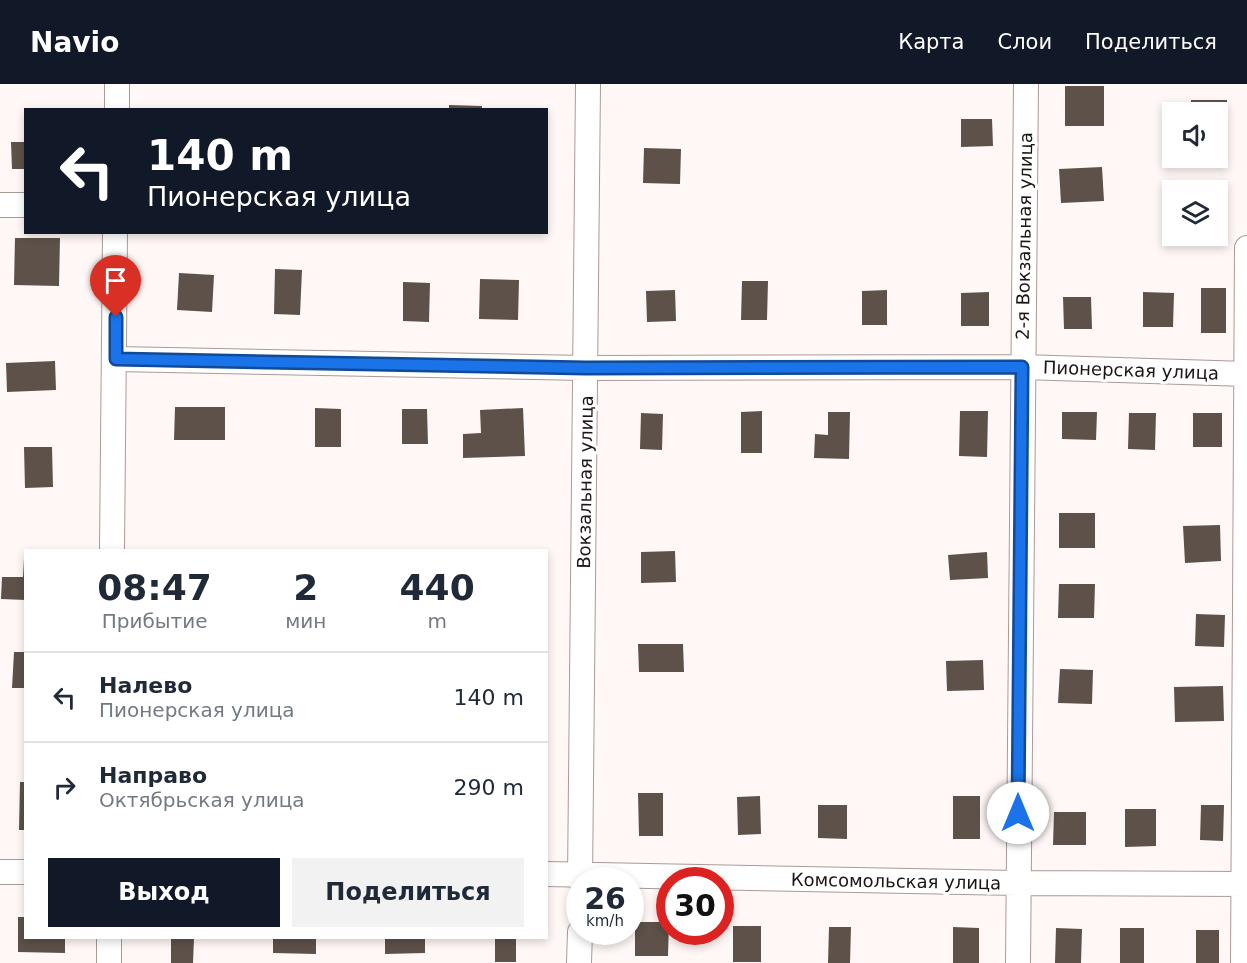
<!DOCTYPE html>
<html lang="ru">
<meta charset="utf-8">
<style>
body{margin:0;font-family:"DejaVu Sans",sans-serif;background:#f2f2f3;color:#1f2937;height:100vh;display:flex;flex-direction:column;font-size:22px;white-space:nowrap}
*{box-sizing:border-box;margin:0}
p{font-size:20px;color:#747a83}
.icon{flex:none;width:33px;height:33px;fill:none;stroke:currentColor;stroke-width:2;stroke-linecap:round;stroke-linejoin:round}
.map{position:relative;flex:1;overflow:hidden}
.side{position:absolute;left:24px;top:465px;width:524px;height:390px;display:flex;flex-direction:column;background:#fff;border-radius:0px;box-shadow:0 3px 9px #0003}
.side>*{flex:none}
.banner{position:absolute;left:24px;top:24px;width:524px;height:126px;border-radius:0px;box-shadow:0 3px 9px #0003;background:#111827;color:#fff;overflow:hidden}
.tools{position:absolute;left:1162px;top:18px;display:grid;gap:12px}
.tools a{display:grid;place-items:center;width:66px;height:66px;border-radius:0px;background:#fff;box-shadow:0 3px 9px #0003;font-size:30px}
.speed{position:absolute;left:566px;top:783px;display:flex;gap:12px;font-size:30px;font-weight:700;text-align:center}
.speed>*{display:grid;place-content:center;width:78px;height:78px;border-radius:50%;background:#fff;box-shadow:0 3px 9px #0003;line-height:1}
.speed small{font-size:15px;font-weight:400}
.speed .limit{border:9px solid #d22;background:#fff;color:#111}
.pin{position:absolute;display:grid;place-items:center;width:51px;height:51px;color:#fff;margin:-62px -26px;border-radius:50% 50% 50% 0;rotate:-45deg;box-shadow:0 0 6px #0007}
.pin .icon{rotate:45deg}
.me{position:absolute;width:66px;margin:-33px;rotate:0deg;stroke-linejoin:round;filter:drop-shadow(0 0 4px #0008)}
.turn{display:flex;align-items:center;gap:21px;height:126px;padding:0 24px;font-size:27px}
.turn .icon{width:78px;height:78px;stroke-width:2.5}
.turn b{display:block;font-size:42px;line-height:51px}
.eta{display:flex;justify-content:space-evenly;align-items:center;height:102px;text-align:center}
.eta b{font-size:36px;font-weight:800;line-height:42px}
.button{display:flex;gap:12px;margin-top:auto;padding:12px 24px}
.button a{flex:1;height:69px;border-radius:0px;background:#111827;color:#fff;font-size:24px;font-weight:800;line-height:69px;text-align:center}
.button a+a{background:#f2f2f3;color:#1f2937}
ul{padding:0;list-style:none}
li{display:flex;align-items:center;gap:18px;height:90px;padding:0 24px;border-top:2px solid #e0e1e3}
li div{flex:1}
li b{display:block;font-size:22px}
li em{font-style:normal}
header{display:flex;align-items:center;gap:36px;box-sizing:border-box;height:84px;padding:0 30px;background:#111827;color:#fff}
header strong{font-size:28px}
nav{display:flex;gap:33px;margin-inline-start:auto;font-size:21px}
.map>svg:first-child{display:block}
.building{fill:#5d5149}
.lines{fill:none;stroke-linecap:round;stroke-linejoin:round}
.minor-casing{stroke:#aa9a96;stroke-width:26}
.minor{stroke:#fff;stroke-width:24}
.route-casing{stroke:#114b97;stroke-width:15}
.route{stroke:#1a73e8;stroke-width:10}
.labels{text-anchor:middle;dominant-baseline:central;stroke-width:6;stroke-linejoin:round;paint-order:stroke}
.street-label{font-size:18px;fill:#1b1513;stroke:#fff}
</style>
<header>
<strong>Navio</strong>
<nav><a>Карта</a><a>Слои</a><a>Поделиться</a></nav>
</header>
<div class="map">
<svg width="1247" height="879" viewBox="0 0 1247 879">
<rect width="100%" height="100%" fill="#fff8f6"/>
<path class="building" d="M1065,2H1104V42H1065Z
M1191,16H1227V43H1218V28H1191Z
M449,21L482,22V26H449Z
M961,35H992L993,62L961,63Z
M11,58H26V85H12Z
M644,64L681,65L680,100L643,99Z
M1102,83L1104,117L1061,119L1059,85Z
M1228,104V138H1218V105Z
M15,154H60L59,202L14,201Z
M275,185L302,186L300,231L274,230Z
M179,189L214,191L212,228L177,226Z
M480,195L519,196L518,236L479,235Z
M742,197H768L767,236H741Z
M403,198L430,199L429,238L403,237Z
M1201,204H1226V249H1201Z
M675,206L676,237L647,238L646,207Z
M887,206V241H862V207Z
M989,208V242H961V209Z
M1143,208L1174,209L1173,243H1143Z
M1063,213H1091L1092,245H1064Z
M55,277L56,306L7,308L6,279Z
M175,323H225V356H174Z
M315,324L341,325V363H315Z
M523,324L525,372L463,374V350L481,349L480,326Z
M402,325H427L428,360H402Z
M762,327V369H741V328Z
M960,327H988L987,373L959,372Z
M828,328H850L849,375L814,374L815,350L828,351Z
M1062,328H1097L1096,356L1062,355Z
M641,329L663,330L662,366L640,365Z
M1129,329H1156L1155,366L1128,365Z
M1193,329H1222V363H1193Z
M24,363H52L53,403L25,404Z
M1059,429H1095V464H1059Z
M1220,441L1221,477L1185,479L1183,442Z
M675,467L676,498L641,499V468Z
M987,468L988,494L950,496L948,471Z
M24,475L26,516L1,515L2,493H23Z
M1059,500H1095L1094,534H1058Z
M1196,530L1225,531L1224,563L1195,562Z
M638,560H683L684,588H639Z
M14,568H26V604H12Z
M983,576L984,606L947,607L946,577Z
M1060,585L1093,586L1092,620L1058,619Z
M1223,602L1224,637L1175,638L1174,603Z
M20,698H26V746H19Z
M638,709H663V752H639Z
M760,712L761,750L738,751L737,713Z
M953,712H980V755H953Z
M818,721H847V755L818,754Z
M1201,721H1224L1223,757L1200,756Z
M1125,725H1156V762L1125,763Z
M1054,728H1086V761H1053Z
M18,833H26V854H65V869L18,868Z
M635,838H669L668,872H635Z
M733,842H761V878H733Z
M829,843H851L850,879H828Z
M953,843L979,844V879H953Z
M1056,844L1082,845L1081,879H1055Z
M1120,844H1144V879H1120Z
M1196,846H1219V879H1196Z
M171,854H194L193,879H171Z
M273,854H316V870L273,869Z
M385,854H425V869L385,870Z
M495,854H516V878H495Z"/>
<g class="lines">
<g class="minor-casing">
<path id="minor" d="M117,26V0
M0,121H26
M116,275L586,284L1022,283L1247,290
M112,466L115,148
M0,788H26
M546,790L1017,799L1247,800
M580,796L588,0
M109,879V854
M579,879L580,848
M1018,879L1026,0
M1243,879L1247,164"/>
</g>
<use href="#minor" class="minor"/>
</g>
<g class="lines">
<g class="route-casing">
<path id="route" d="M116,233V275L586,284L1022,283L1018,729"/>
</g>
<use href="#route" class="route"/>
</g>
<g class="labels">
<g class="street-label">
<text transform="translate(1024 152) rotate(-89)">2-я Вокзальная улица</text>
<text transform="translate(1131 286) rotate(2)">Пионерская улица</text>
<text transform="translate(585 398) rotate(-89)">Вокзальная улица</text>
<text transform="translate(896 797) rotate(1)">Комсомольская улица</text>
</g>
</g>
</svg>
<div class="tools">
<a><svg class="icon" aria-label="sound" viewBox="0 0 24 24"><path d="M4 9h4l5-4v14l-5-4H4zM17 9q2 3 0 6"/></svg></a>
<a><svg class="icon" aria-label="layers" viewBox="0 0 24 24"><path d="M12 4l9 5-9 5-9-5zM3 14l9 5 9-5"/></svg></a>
</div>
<div class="speed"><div>26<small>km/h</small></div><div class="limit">30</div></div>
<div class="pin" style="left:116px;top:233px;background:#d93025"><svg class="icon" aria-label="arrive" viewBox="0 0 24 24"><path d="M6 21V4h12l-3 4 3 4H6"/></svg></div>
<svg class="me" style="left:1018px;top:729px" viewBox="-20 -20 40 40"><circle r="19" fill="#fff"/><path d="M0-13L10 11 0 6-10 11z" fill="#1a73e8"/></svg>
<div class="banner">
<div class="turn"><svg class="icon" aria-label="left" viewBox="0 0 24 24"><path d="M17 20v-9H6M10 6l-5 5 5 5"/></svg><div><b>140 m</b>Пионерская улица</div></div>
</div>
<section class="side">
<div class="eta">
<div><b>08:47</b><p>Прибытие</p></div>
<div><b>2</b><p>мин</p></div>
<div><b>440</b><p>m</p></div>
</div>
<ul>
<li><svg class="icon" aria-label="left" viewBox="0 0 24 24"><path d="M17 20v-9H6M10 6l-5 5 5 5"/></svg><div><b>Налево</b><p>Пионерская улица</p></div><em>140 m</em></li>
<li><svg class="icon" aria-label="right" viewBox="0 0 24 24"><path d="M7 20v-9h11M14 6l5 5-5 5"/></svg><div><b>Направо</b><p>Октябрьская улица</p></div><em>290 m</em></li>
</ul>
<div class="button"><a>Выход</a><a>Поделиться</a></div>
</section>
</div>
